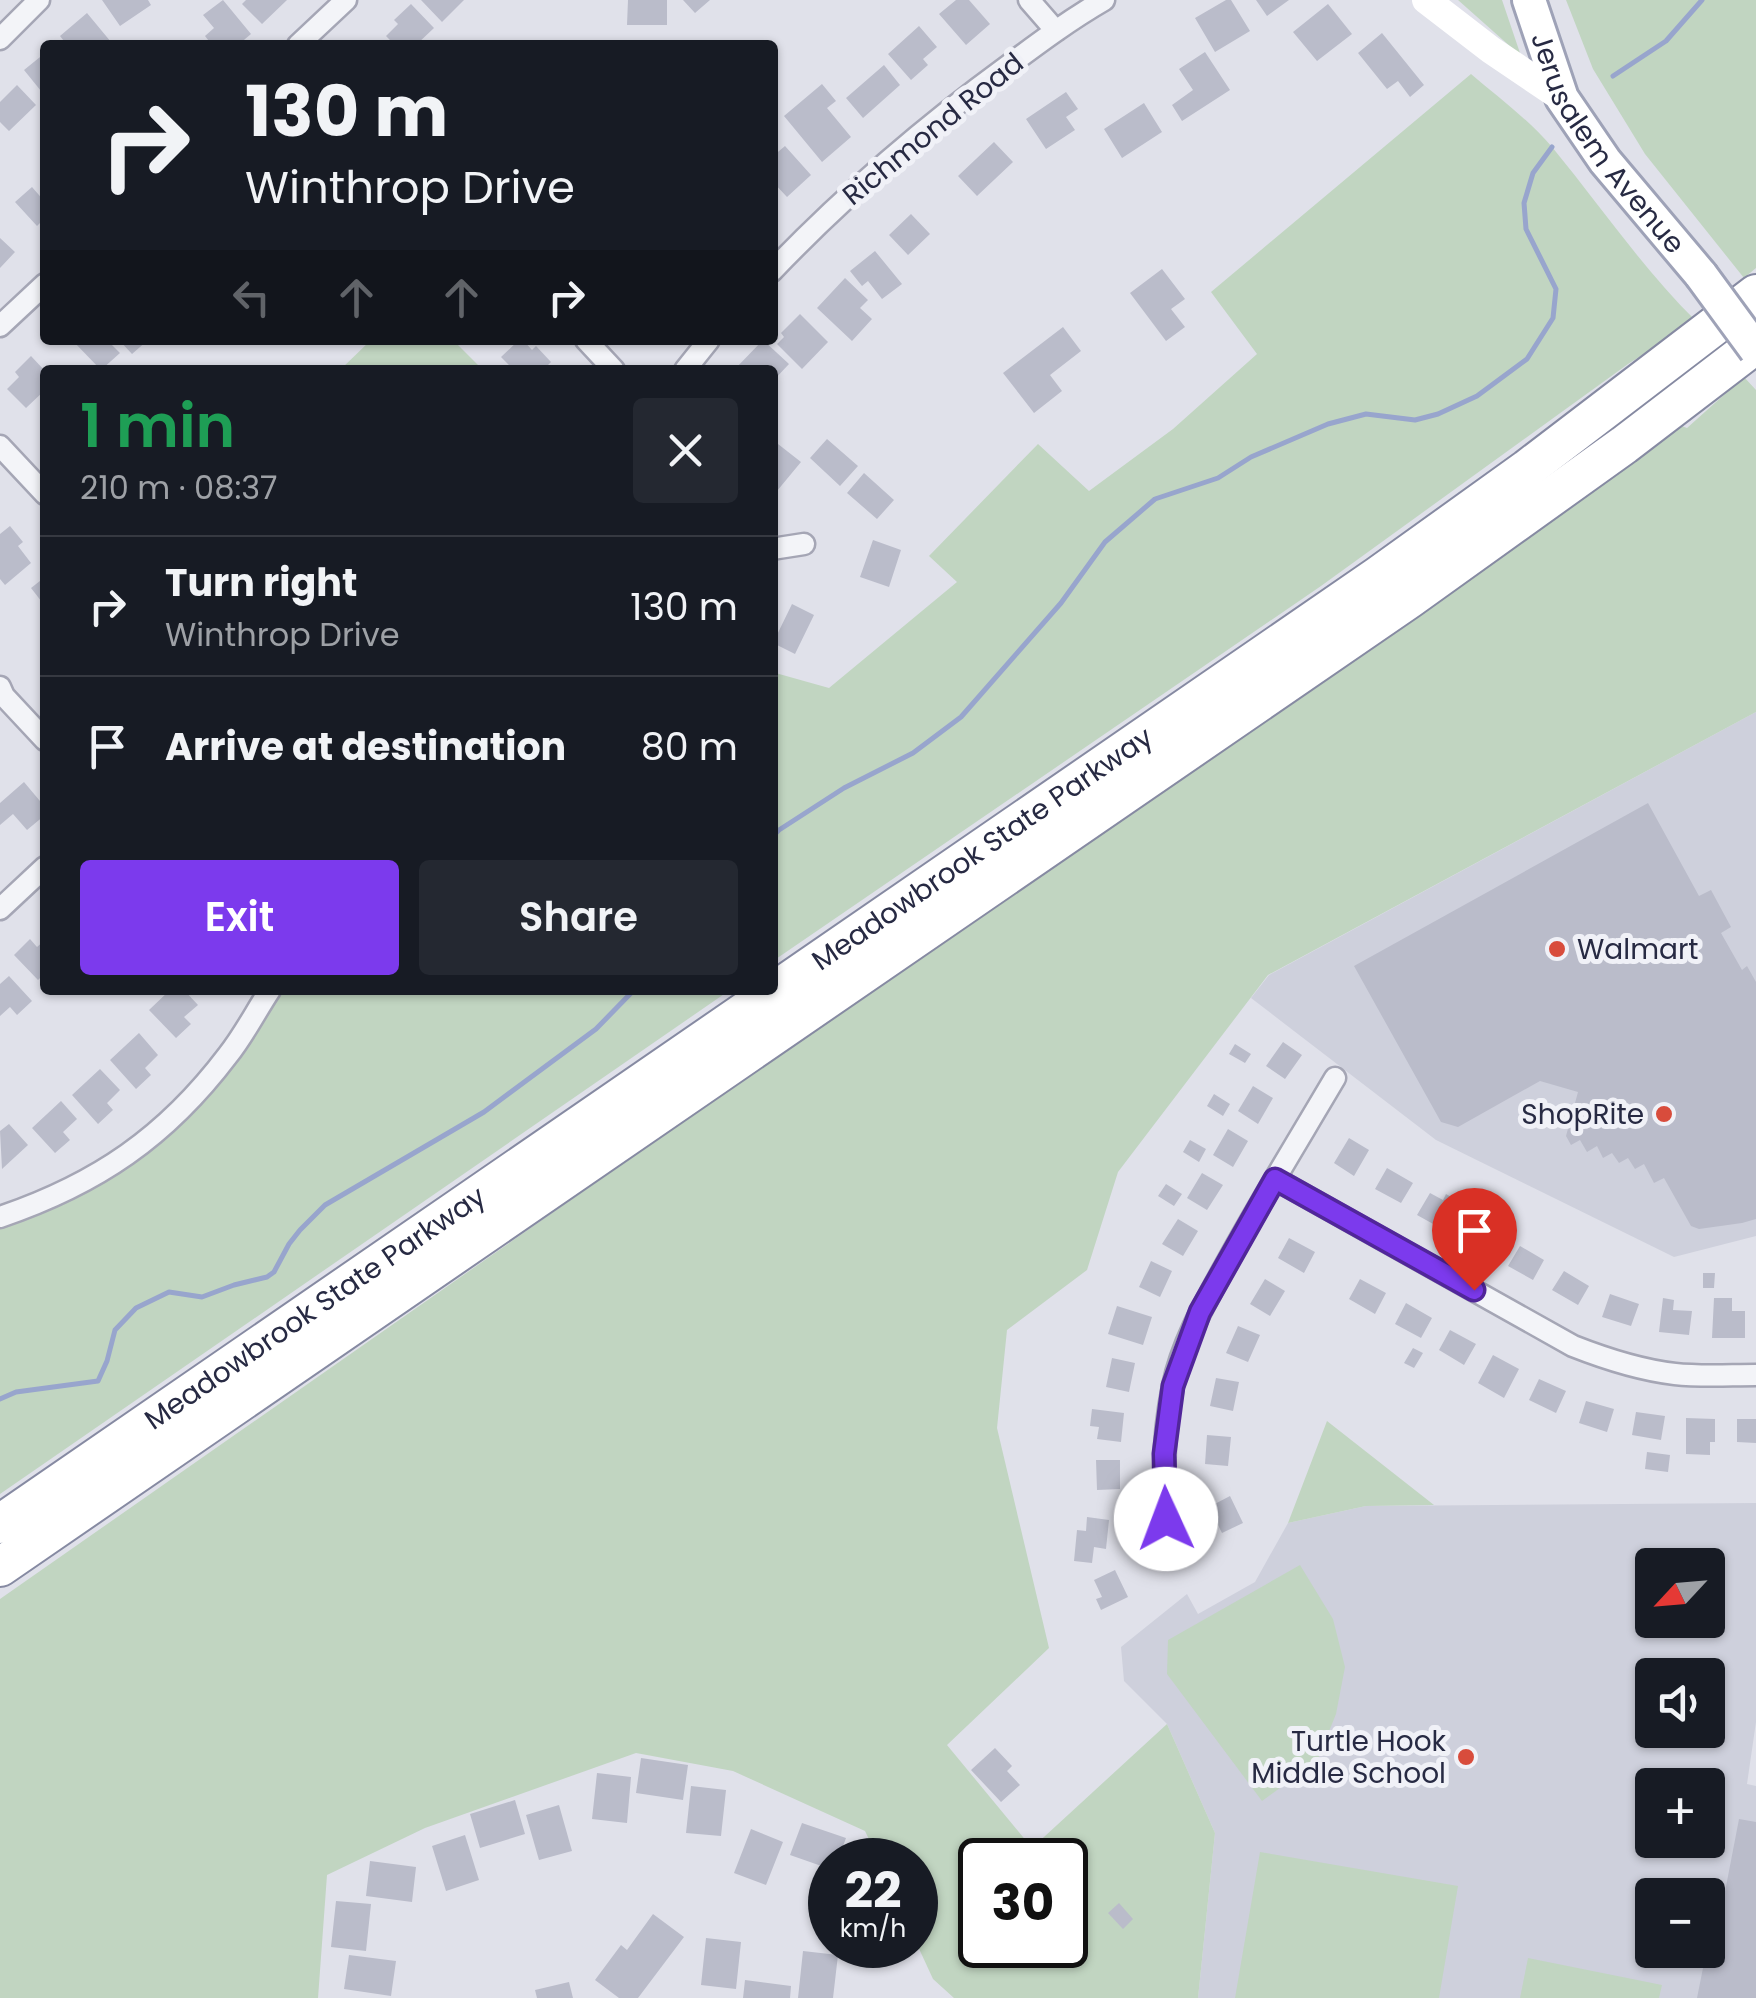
<!DOCTYPE html>
<meta charset="utf-8">
<style>
body{margin:0;font-family:Poppins,sans-serif;background:#242831;color:#f1f3f6;height:100vh;display:flex;flex-direction:column;font-size:38px;white-space:nowrap}
*{box-sizing:border-box;margin:0}
p{font-size:32px;color:#9ea1a6}
.icon{flex:none;width:55px;height:55px;fill:none;stroke:currentColor;stroke-width:2;stroke-linecap:round;stroke-linejoin:round}
.map{position:relative;flex:1;overflow:hidden}
.details{position:absolute;left:40px;top:365px;width:738px;height:630px;display:flex;flex-direction:column;background:#171b24;border-radius:10px;box-shadow:0 2px 8px #0004}
.details>*{flex:none}
.banner{position:absolute;left:40px;top:40px;width:738px;height:305px;border-radius:10px;box-shadow:0 2px 8px #0004;background:#171b24;color:#f1f3f6;overflow:hidden}
.needle{width:65px;rotate:244deg}
.buttons{position:absolute;left:1635px;top:1548px;display:grid;gap:20px}
.buttons a{display:grid;place-items:center;width:90px;height:90px;border-radius:10px;background:#171b24;box-shadow:0 2px 8px #0004;font-size:50px}
.speed{position:absolute;left:808px;top:1838px;display:flex;gap:20px;font-size:50px;font-weight:700;text-align:center}
.speed>*{display:grid;place-content:center;width:130px;height:130px;border-radius:50%;background:#171b24;box-shadow:0 2px 8px #0004;line-height:1}
.speed small{font-size:25px;font-weight:400}
.speed .limit{border:5px solid #111;border-radius:15px;background:#fff;color:#111}
.pin{position:absolute;display:grid;place-items:center;width:85px;height:85px;color:#fff;margin:-102px -42px;border-radius:50% 50% 50% 0;rotate:-45deg;box-shadow:0 0 10px #0007}
.pin .icon{rotate:45deg}
.me{position:absolute;width:110px;margin:-55px;rotate:358deg;stroke-linejoin:round;filter:drop-shadow(0 0 8px #0008)}
.turn{display:flex;align-items:center;gap:35px;height:210px;padding:0 40px;font-size:45px}
.turn .icon{width:130px;height:130px;stroke-width:2.5}
.turn b{display:block;font-size:70px;line-height:85px}
.lanes{display:flex;align-items:center;height:95px;padding:0 40px;background:#0003;justify-content:center;gap:50px;direction:ltr}
.lanes .off{opacity:.35}
.round{display:grid;place-items:center;flex:none;width:105px;height:105px;border-radius:10px;background:#242831}
.summary{display:flex;align-items:center;justify-content:space-between;height:170px;padding:0 40px}
h1{font-size:60px;font-weight:600;line-height:75px;color:#1e9e55}
.button{display:flex;gap:20px;margin-top:auto;padding:20px 40px}
.button a{flex:1;height:115px;border-radius:10px;background:#7c3aed;color:#fff;font-size:40px;font-weight:600;line-height:115px;text-align:center}
.button a+a{background:#242831;color:#f1f3f6}
ul{padding:0;list-style:none}
li{display:flex;align-items:center;gap:30px;height:140px;padding:0 40px;border-top:2px solid #363941}
li div{flex:1}
li b{display:block;font-size:38px}
li em{font-style:normal}
.map>svg:first-child{display:block}
.built{fill:#ced0dc;fill-rule:evenodd}
.green{fill:#c1d5c1;fill-rule:evenodd}
.lines{fill:none;stroke-linecap:round;stroke-linejoin:round}
.stream{stroke:#98a5cd;stroke-width:5}
.building{fill:#babcca}
.minor-casing{stroke:#a5a6b5;stroke-width:25}
.primary-casing{stroke:#9ea2b7;stroke-width:38}
.motorway-casing{stroke:#868aa2;stroke-width:42}
.minor{stroke:#f3f4f8;stroke-width:20}
.secondary{stroke:#fff;stroke-width:28}
.primary{stroke:#fff;stroke-width:32}
.motorway{stroke:#fff;stroke-width:38}
.primary-bridge-casing{stroke:#9ea2b7;stroke-width:38;stroke-linecap:butt}
.primary-bridge{stroke:#fff;stroke-width:32}
.route-casing{stroke:#51269a;stroke-width:25}
.route{stroke:#7c3aed;stroke-width:18}
.poi-dot{fill:#d84c3c;stroke:#f0f1f7;stroke-width:4}
.labels{text-anchor:middle;dominant-baseline:central;stroke-width:10;stroke-linejoin:round;paint-order:stroke}
.street-label{font-size:28px;fill:#272a43;stroke:#f0f1f7}
.poi-label{font-size:28px;fill:#272a43;stroke:#f0f1f7;text-anchor:end}
</style>
<div class="map">
<svg width="1756" height="1998" viewBox="0 0 1756 1998">
<rect width="100%" height="100%" fill="#e0e1ea"/>
<path class="built" d="M1756,712V1236L1674,1257L1436,1140L1251,998L1269,975Z
M1756,1503V1722L1747,1784L1756,1786V1998H1198L1215,1833L1167,1724L1124,1681L1121,1647L1187,1594L1198,1614L1255,1582L1288,1523L1366,1506ZM1652,1565H1708V1620H1652ZM1652,1675H1708V1730H1652ZM1652,1785H1708V1840H1652ZM1652,1895H1708V1950H1652Z"/>
<path class="green" d="M1458,0H1502L1521,56Z
M1566,0H1756V268L1744,278L1645,154L1593,69Z
M1471,74C1498,97 1528,119 1552,147C1600,205 1642,268 1696,321L1628,364L1321,586L773,961L772,672L829,688L957,582L929,556L1038,444L1089,491L1173,429L1257,354L1211,292Z
M371,340H453L481,368L476,370H340Z
M1744,377L1756,390V712L1268,975L1118,1172L1087,1270L1007,1330L997,1428L1049,1648L947,1745L1032,1848L1167,1724L1215,1833L1198,1998H954L933,1979L915,1940V1860H879L865,1831L733,1771L636,1753L425,1828L327,1875L318,1998H0V1599L648,1146L1498,558L1679,425L1687,428ZM980,1860H1065V1945H980Z
M270,990H730L0,1494V1217L34,1205L186,1105Z
M1327,1421L1434,1505L1366,1506L1288,1523Z
M1300,1565L1333,1619L1345,1667L1336,1714L1317,1761L1262,1801L1167,1674L1168,1640Z
M1260,1852L1458,1886L1439,1998H1235Z
M1528,1958L1662,1985L1659,1998H1520Z"/>
<g class="lines">
<path class="stream" d="M1613,76L1666,41L1702,0
M772,837L779,830L844,788L913,753L961,717L1061,603L1105,542L1155,499L1218,478L1251,457L1328,424L1366,414L1415,420L1438,414L1477,396L1527,359L1553,318L1556,289L1526,229L1524,203L1533,173L1552,147
M0,1399L16,1392L98,1381L107,1361L115,1330L136,1308L169,1292L202,1297L234,1285L267,1277L274,1272L289,1244L300,1230L325,1205L484,1112L596,1029L634,990"/>
</g>
<path class="building" d="M102,0H148L151,5L120,26Z
M223,0L251,34L238,45H212L205,36L214,28L203,15Z
M246,0H287L262,24L242,4Z
M421,0H464L442,22Z
M628,0H667V25H627Z
M683,0H710L695,13Z
M956,0H969L990,24L966,45L939,14Z
M1226,0H1231L1250,31L1215,52L1195,18Z
M1256,0H1289L1267,16Z
M411,4L434,28L416,45H395L386,36L398,24L394,20Z
M1328,4L1352,34L1317,61L1293,32Z
M87,13L111,42L108,45H67L60,36Z
M919,26L937,47L923,59L928,65L911,80L888,54Z
M1382,33L1424,85L1410,97L1398,81L1387,89L1358,53Z
M1205,52L1230,90L1182,121L1172,105L1193,90L1179,69Z
M45,53V87L41,91L24,70Z
M884,65L900,85L863,118L846,98Z
M822,84L836,101L827,108L851,137L822,162L784,116Z
M17,85L36,105L9,131L0,122V102Z
M1066,92L1078,109L1066,117L1075,130L1046,149L1026,119Z
M1144,103L1162,132L1122,158L1104,129Z
M994,142L1013,162L977,196L958,176Z
M785,146L811,175L787,197L772,181V157Z
M32,187L45,202V218L37,226L15,202Z
M911,214L930,234L908,255L889,235Z
M0,238L15,252L0,268Z
M875,251L902,284L882,299L868,281L862,286L850,271Z
M1162,269L1185,299L1171,309L1185,327L1166,341L1130,293Z
M845,278L868,300L860,308L872,319L852,341L817,308Z
M800,314L828,342L802,369L777,344L784,337L781,333Z
M1063,327L1081,351L1050,375L1062,391L1034,413L1003,373Z
M72,340H107L120,353L101,370Z
M119,340H148L132,354Z
M519,340H523L532,350L536,346L551,362L543,370H514L501,357Z
M763,340L789,364L772,382V370H734Z
M31,356L45,371V390L26,408L7,389L19,377L15,372Z
M827,439L858,466L840,486L810,458Z
M778,444L801,462L772,497V451Z
M864,473L894,500L877,519L847,493Z
M10,526L23,542L18,546L31,563L5,585L0,579V534Z
M873,540L901,550L889,587L860,577Z
M45,577V606L31,588Z
M792,604L814,615L795,654L773,643Z
M24,782L45,807V815L27,830L13,814L0,825V803Z
M1648,803L1699,896L1711,890L1731,927L1721,933L1742,970L1747,966L1756,982V1219L1742,1223L1699,1229L1691,1226L1664,1178L1654,1183L1644,1164L1635,1169L1628,1158L1619,1163L1612,1153L1603,1158L1597,1146L1587,1152L1580,1140L1571,1145L1566,1136L1578,1092L1540,1081L1458,1127L1441,1122L1354,966Z
M30,939L37,947L45,940V973L38,980L14,955Z
M9,976L32,1001L17,1015L10,1007L0,1016V984Z
M170,990H184L198,1005L184,1017L191,1024L176,1038L149,1010Z
M139,1033L158,1055L145,1068L151,1075L136,1089L110,1060Z
M1283,1042L1302,1055L1285,1079L1266,1066Z
M1235,1044L1251,1054L1245,1063L1229,1054Z
M100,1069L120,1090L107,1103L113,1110L98,1124L72,1095Z
M1253,1086L1273,1098L1258,1124L1238,1111Z
M1214,1094L1230,1104L1223,1116L1207,1106Z
M61,1101L77,1119L63,1132L70,1140L55,1153L32,1128Z
M9,1124L28,1145L2,1169L0,1131Z
M1228,1129L1248,1141L1233,1167L1213,1155Z
M1349,1138L1369,1150L1354,1176L1334,1163Z
M1190,1140L1206,1149L1199,1162L1183,1152Z
M1387,1168L1413,1183L1401,1203L1375,1189Z
M1202,1173L1223,1185L1207,1210L1187,1198Z
M1166,1184L1182,1194L1174,1206L1158,1196Z
M1479,1191L1497,1201L1488,1216L1471,1206Z
M1430,1193L1443,1200L1446,1194L1453,1198L1448,1207L1455,1211L1444,1230L1417,1215Z
M1178,1219L1198,1231L1183,1256L1162,1244Z
M1476,1219L1501,1234L1490,1254L1464,1240Z
M1289,1238L1315,1252L1304,1273L1278,1258Z
M1520,1246L1544,1260L1533,1280L1508,1266Z
M1151,1261L1172,1271L1160,1297L1139,1287Z
M1564,1271L1589,1286L1578,1305L1552,1290Z
M1703,1273H1715L1714,1288H1703Z
M1265,1279L1285,1291L1270,1316L1250,1304Z
M1360,1279L1386,1293L1375,1314L1349,1299Z
M1610,1294L1639,1304L1631,1326L1602,1317Z
M1663,1298L1674,1300L1673,1310L1692,1311L1689,1335L1659,1332Z
M1714,1298H1732V1311H1745V1338H1712Z
M1406,1303L1432,1318L1421,1338L1395,1324Z
M1117,1306L1152,1317L1143,1345L1108,1334Z
M1238,1326L1260,1335L1248,1362L1226,1353Z
M1450,1330L1476,1344L1464,1365L1439,1350Z
M1413,1348L1423,1353L1414,1368L1404,1363Z
M1493,1355L1519,1369L1504,1398L1478,1383Z
M1112,1358L1135,1363L1129,1392L1106,1387Z
M1216,1378L1239,1382L1233,1411L1210,1406Z
M1539,1379L1566,1391L1556,1413L1529,1400Z
M1586,1401L1614,1409L1607,1432L1579,1423Z
M1092,1409L1124,1413L1121,1442L1097,1439L1099,1427L1090,1426Z
M1636,1412L1665,1416L1661,1440L1632,1435Z
M1686,1418L1715,1419V1442H1710V1455L1686,1454Z
M1737,1419H1756V1443L1737,1442Z
M1207,1435L1231,1437L1228,1466L1205,1464Z
M1647,1452L1670,1455L1668,1472L1645,1469Z
M1096,1460H1120V1489L1097,1490Z
M1230,1496L1243,1523L1222,1533L1209,1507Z
M1087,1517L1109,1520L1106,1549L1094,1547L1092,1563L1074,1561L1077,1530L1086,1531Z
M1115,1570L1128,1597L1101,1610L1096,1599L1102,1597L1094,1580Z
M995,1748L1012,1766L1007,1771L1020,1785L1001,1802L971,1770Z
M641,1758L688,1765L683,1800L636,1793Z
M597,1773L631,1777L627,1823L592,1819Z
M691,1786L726,1790L721,1836L686,1833Z
M515,1800L525,1834L480,1848L470,1814Z
M559,1805L572,1851L539,1860L526,1815Z
M1739,1819L1756,1822V1998H1697L1706,1953L1713,1954Z
M802,1823L846,1838L838,1860H830V1869L790,1855Z
M751,1829L783,1842L766,1885L734,1873Z
M465,1835L479,1880L446,1891L432,1846Z
M370,1861L416,1867L412,1902L366,1896Z
M336,1901L371,1904L366,1951L331,1947Z
M1119,1903L1133,1919L1123,1929L1108,1913Z
M653,1914L684,1937L638,1998H619L595,1980L621,1945L627,1950Z
M706,1938L741,1942L736,1989L701,1985Z
M803,1951L838,1955L833,1998H798Z
M349,1955L396,1961L391,1996L344,1989Z
M745,1980L791,1986L790,1998H743Z
M569,1982L573,1998H537L535,1990Z"/>
<g class="lines">
<g class="minor-casing">
<path id="minor" d="M1029,0L1056,31
M0,39L39,0
M298,45L346,0
M772,271C845,195 924,127 1009,65C1040,42 1071,19 1104,0
M0,326L45,284
M586,340L614,370
M685,370L709,340
M0,446L45,494
M772,549L804,544
M0,687L4,696L45,740
M0,909L45,867
M1275,1179L1573,1346C1606,1359 1640,1370 1675,1374C1701,1377 1729,1375 1756,1375
M0,1217C97,1184 166,1137 228,1055C244,1035 256,1011 270,990
M1171,1553C1161,1500 1162,1439 1173,1386C1182,1342 1206,1301 1228,1261C1262,1199 1299,1139 1335,1078"/>
</g>
<g class="primary-casing">
<g id="primary">
<path id="s1" d="M1529,0L1562,98L1605,161L1701,275"/>
</g>
</g>
<g class="motorway-casing">
<g id="motorway">
<path id="s2" d="M0,1524L1378,576L1527,469L1756,294"/>
<path d="M0,1567L1409,599L1624,445L1756,344"/>
</g>
</g>
<use href="#minor" class="minor"/>
<path class="secondary" d="M1426,0L1491,50L1562,98"/>
<use href="#primary" class="primary"/>
<use href="#motorway" class="motorway"/>
<g class="primary-bridge-casing">
<path id="primary-bridge" d="M1701,275L1756,350"/>
</g>
<use href="#primary-bridge" class="primary-bridge"/>
</g>
<g class="lines">
<g class="route-casing">
<path id="route" d="M1166,1519L1164,1454L1173,1386L1200,1312L1275,1179L1474,1290"/>
</g>
<use href="#route" class="route"/>
</g>
<g class="poi-dot">
<circle cx="1557" cy="949" r="10"/>
<circle cx="1664" cy="1114" r="10"/>
<circle cx="1466" cy="1757" r="10"/>
</g>
<g class="labels">
<g class="street-label">
<text transform="translate(933 129) rotate(-39)">Richmond Road</text>
<text stroke="none"><textPath href="#s1" startOffset="165">Jerusalem Avenue</textPath></text>
<text stroke="none"><textPath href="#s2" startOffset="1192">Meadowbrook State Parkway</textPath></text>
<text stroke="none"><textPath href="#s2" startOffset="382">Meadowbrook State Parkway</textPath></text>
</g>
<g class="poi-label">
<text x="1577" y="949" text-anchor="start">Walmart</text>
<text x="1644" y="1114">ShopRite</text>
<text x="1446" y="1741">Turtle Hook<tspan x="1446" dy="32">Middle School</tspan></text>
</g>
</g>
</svg>
<div class="buttons">
<a><svg class="needle" viewBox="-14 -14 28 28"><path d="M0-13l5 13h-10z" fill="#e53935"/><path d="M0 13l5-13h-10z" fill="#9ea1a6"/></svg></a>
<a><svg class="icon" aria-label="sound" viewBox="0 0 24 24"><path d="M4 9h4l5-4v14l-5-4H4zM17 9q2 3 0 6"/></svg></a>
<a>+</a>
<a>−</a>
</div>
<div class="speed"><div>22<small>km/h</small></div><div class="limit">30</div></div>
<div class="pin" style="left:1474px;top:1290px;background:#d93025"><svg class="icon" aria-label="arrive" viewBox="0 0 24 24"><path d="M6 21V4h12l-3 4 3 4H6"/></svg></div>
<svg class="me" style="left:1166px;top:1519px" viewBox="-20 -20 40 40"><circle r="19" fill="#fff"/><path d="M0-13L10 11 0 6-10 11z" fill="#7c3aed"/></svg>
<div class="banner">
<div class="turn"><svg class="icon" aria-label="right" viewBox="0 0 24 24"><path d="M7 20v-9h11M14 6l5 5-5 5"/></svg><div><b>130 m</b>Winthrop Drive</div></div>
<div class="lanes"><svg class="icon off" aria-label="left" viewBox="0 0 24 24"><path d="M17 20v-9H6M10 6l-5 5 5 5"/></svg><svg class="icon off" aria-label="ahead" viewBox="0 0 24 24"><path d="M12 20V5M6 11l6-6 6 6"/></svg><svg class="icon off" aria-label="ahead" viewBox="0 0 24 24"><path d="M12 20V5M6 11l6-6 6 6"/></svg><svg class="icon" aria-label="right" viewBox="0 0 24 24"><path d="M7 20v-9h11M14 6l5 5-5 5"/></svg></div>
</div>
<section class="details">
<div class="summary"><div><h1>1 min</h1><p>210 m · 08:37</p></div><a class="round"><svg class="icon" aria-label="close" viewBox="0 0 24 24"><path d="M6 6l12 12M18 6L6 18"/></svg></a></div>
<ul>
<li><svg class="icon" aria-label="right" viewBox="0 0 24 24"><path d="M7 20v-9h11M14 6l5 5-5 5"/></svg><div><b>Turn right</b><p>Winthrop Drive</p></div><em>130 m</em></li>
<li><svg class="icon" aria-label="arrive" viewBox="0 0 24 24"><path d="M6 21V4h12l-3 4 3 4H6"/></svg><div><b>Arrive at destination</b></div><em>80 m</em></li>
</ul>
<div class="button"><a>Exit</a><a>Share</a></div>
</section>
</div>
